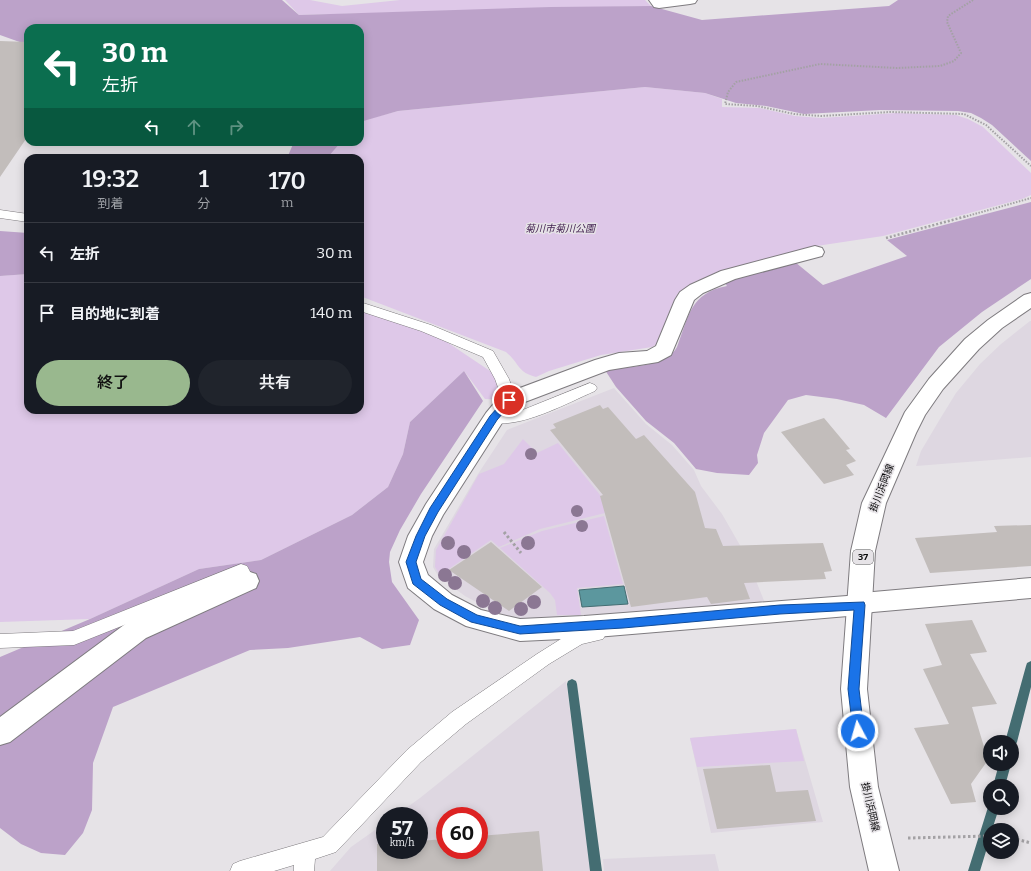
<!DOCTYPE html>
<html lang="ja">
<meta charset="utf-8">
<style>
body{margin:0;font-family:Bitter,"Noto Sans JP",serif;background:#20242c;color:#f1f3f6;height:100vh;display:flex;flex-direction:column;font-size:15px;white-space:nowrap}
*{box-sizing:border-box;margin:0}
p{font-size:13px;color:#9ea1a6}
.icon{flex:none;width:22px;height:22px;fill:none;stroke:currentColor;stroke-width:2;stroke-linecap:round;stroke-linejoin:round}
.map{position:relative;flex:1;overflow:hidden}
.details{position:absolute;left:24px;top:154px;width:340px;height:260px;display:flex;flex-direction:column;background:#171b24;border-radius:12px;box-shadow:0 2px 10px #0003}
.details>*{flex:none}
.guide{position:absolute;left:24px;top:24px;width:340px;height:122px;border-radius:12px;box-shadow:0 2px 10px #0003;background:#0b6e4f;color:#fff;overflow:hidden}
.buttons{position:absolute;left:983px;top:735px;display:grid;gap:8px}
.buttons a{display:grid;place-items:center;width:36px;height:36px;border-radius:50%;background:#171b24;box-shadow:0 2px 10px #0003;font-size:20px}
.speed{position:absolute;left:376px;top:807px;display:flex;gap:8px;font-size:20px;font-weight:700;text-align:center}
.speed>*{display:grid;place-content:center;width:52px;height:52px;border-radius:50%;background:#171b24;box-shadow:0 2px 10px #0003;line-height:1}
.speed small{font-size:10px;font-weight:400}
.speed .limit{border:6px solid #d22;background:#fff;color:#111}
.pin{position:absolute;display:grid;place-items:center;width:34px;height:34px;color:#fff;margin:-17px;border:2px solid #fff;border-radius:50%;box-shadow:0 1px 4px #0007}
.me{position:absolute;width:44px;margin:-22px;rotate:354deg;stroke-linejoin:round;filter:drop-shadow(0 0 3px #0008)}
.turn{display:flex;align-items:center;gap:14px;height:84px;padding:0 12px;font-size:18px}
.turn .icon{width:52px;height:52px;stroke-width:2.5}
.turn b{display:block;font-size:28px;line-height:34px}
.lanes{display:flex;align-items:center;height:38px;padding:0 12px;background:#0003;justify-content:center;gap:20px;direction:ltr}
.lanes .off{opacity:.35}
.eta{display:flex;justify-content:space-evenly;align-items:center;height:68px;text-align:center}
.eta b{font-size:24px;font-weight:600;line-height:28px}
.button{display:flex;gap:8px;margin-top:auto;padding:8px 12px}
.button a{flex:1;height:46px;border-radius:24px;background:#99b88e;color:#111;font-size:16px;font-weight:600;line-height:46px;text-align:center}
.button a+a{background:#20242c;color:#f1f3f6}
ul{padding:0;list-style:none}
li{display:flex;align-items:center;gap:12px;height:60px;padding:0 12px;border-top:1px solid #363941}
li div{flex:1}
li b{display:block;font-size:15px}
li em{font-style:normal}
.map>svg:first-child{display:block}
.built{fill:#ded7e1;fill-rule:evenodd}
.green{fill:#dec8e8}
.forest{fill:#bca2c9}
.water{fill:#5c979e;stroke:#446d72}
.lines{fill:none;stroke-linecap:round;stroke-linejoin:round}
.stream{fill:#446d72;fill-rule:evenodd}
.building{fill:#c2bdbb}
.service-casing{stroke:#7e7b7f;stroke-width:1}
.minor-casing{stroke:#7e7b7f;stroke-width:2}
.primary-casing{stroke:#7e7b7f;stroke-width:2}
.path-far2{stroke:#a3a1a4;stroke-width:2;stroke-dasharray:1.5 1.5;stroke-linecap:butt}
.path-far1{stroke:#a3a1a4;stroke-width:2.5;stroke-dasharray:2 2;stroke-linecap:butt}
.path{stroke:#a3a1a4;stroke-width:3;stroke-dasharray:2.5 2.5;stroke-linecap:butt}
.service{fill:#fff;fill-rule:evenodd}
.minor{fill:#fff;fill-rule:evenodd}
.primary{fill:#fff;fill-rule:evenodd}
.tree{fill:#8b7793}
.route{fill:#1a73e8;stroke:#114b97}
.labels{text-anchor:middle;dominant-baseline:central;stroke-width:3;stroke-linejoin:round;paint-order:stroke}
.shield{fill:#e6e3e7;stroke:#4d4c4e;stroke-width:1}
.shield-label{font-size:9px;font-weight:bold;fill:#0c0c0d}
.park-label{font-size:10px;font-style:italic;fill:#411e4f;stroke:#e6e3e7}
.street-label{font-size:10px;fill:#0c0c0d;stroke:#e6e3e7}
</style>
<div class="map">
<svg width="1031" height="871" viewBox="0 0 1031 871">
<rect width="100%" height="100%" fill="#e6e3e7"/>
<path class="built" d="M1030,321H1031V457L916,466L921,451L940,419L956,393L980,364L1001,344Z
M614,388L646,424L672,445L694,470L701,486L722,514L745,554L765,603L527,619L510,617L497,613L465,596L438,576L433,567L434,549L478,474L507,430Z
M566,681L591,871H330L351,847L385,823V850H419V816H395L420,798ZM445,816H479V850H445Z
M796,729L823,822L711,833L690,738Z
M715,854L719,871H604L603,859Z"/>
<path class="green" d="M285,0H310L342,6L400,0H645L651,6L299,15Z
M645,87L705,93L722,99V107L760,108L795,116L821,118L896,113L956,115L968,119L983,127L1031,173V195L1022,199L883,236L810,247L715,274L694,282L678,293L672,305L657,344L652,347L601,355L549,371L536,377C517,372 520,364 506,352L360,296V158H325L341,142H360L361,121L398,111Z
M28,274V410H360V311L426,328L502,379L509,400L485,399L464,371L410,422L403,454L388,487L352,515L261,560L199,569L90,619L0,622V276Z
M523,439L537,453L558,443L613,511L540,529L499,547L491,540L440,575L435,567L436,550L479,474L504,464Z
M604,516L623,584L577,588L581,615H557L555,600L550,593L500,548L542,531Z
M796,729L804,761L697,767L690,738Z"/>
<path class="forest" d="M0,0H282L299,15L551,7L651,6L702,20L889,6L898,0H1031V161L992,125L981,118L971,113L958,111L880,110L804,114L766,106L736,103L705,93L645,87L398,111L360,122V28H28V45L0,35Z
M294,142H341L327,158H287Z
M1031,202V279L982,312L939,347L886,418L864,405L837,399L806,395L788,400L764,433L757,455L758,463L749,475L717,473L696,469L674,443L646,421L616,387L605,370C626,367 667,367 677,347C689,316 690,293 727,286L724,282L795,262L823,285L907,256L887,240Z
M0,231L28,233V274L0,276Z
M464,371L483,401L421,494L400,530L390,552L389,562L392,582L419,620L410,645L382,649L360,637L288,648L250,650L113,707L93,763L92,810L83,833L65,855L41,853L21,844L0,828V657L90,619L199,569L261,560L352,515L388,487L403,454L410,422Z"/>
<path class="water" d="M624,586L628,604L582,607L579,590Z"/>
<g class="lines">
<path class="stream" d="M1031,661V687L1017,742L1015,746L1012,747V742H1005L1026,666L1027,663Z
M572,679L576,681L577,684L602,871H590L567,684L568,681Z
M999,764H1011L1005,786H993Z
M989,804H990V808H999L992,830H990V838L980,871H968Z"/>
</g>
<path class="building" d="M0,41L28,42V136L0,177Z
M600,405L603,409L608,407L636,439L644,435L695,492L705,528L716,529L723,546L823,543L832,571L824,572L826,579L744,583L750,599L711,604L707,597L631,607L600,496L603,495L550,430L556,428L553,424Z
M824,418L850,449L846,450L856,461L846,465L854,475L824,484L781,432Z
M1031,525V566L930,573L915,538L997,532L994,526Z
M491,542L542,587L509,611L449,570Z
M972,620L987,652L970,654L997,704L972,707L988,760L971,784L976,802L951,804L914,728L949,724L923,669L942,665L925,624Z
M770,765L776,792L808,790L816,821L717,829L703,769Z
M539,831L543,871H377V844L385,843V850H419V841L445,839V850H479V836Z"/>
<g class="lines">
<g class="service-casing">
<path id="service" d="M0,210L28,214V222L0,218Z
M360,302L431,325L493,351L509,379L516,400L514,404L509,405L504,404L495,379L483,357L421,331L360,311Z
M590,383L595,385L597,388L595,391C567,403 519,430 489,422L487,418L489,414L515,413Z
M241,564L247,566L255,581L253,586L247,588L241,586L237,580L74,645L0,648V634L73,631Z
M597,627L603,629L606,634L603,639L582,644L549,664L466,724L421,762L336,852L315,859L314,871H294V865L274,871H230L233,864L240,861L323,837L407,750L452,712L537,654L572,632Z"/>
</g>
<g class="minor-casing">
<path id="minor" d="M649,0H697L695,3L690,4L659,8L654,7Z
M815,246L822,248L824,252L822,256L735,279L703,293L694,300L671,355L658,362L609,370L517,405L502,423L443,515L432,536L423,562L428,575L452,595L481,610L520,619L584,616L860,595L873,592L1031,578V598L873,612L860,615L584,638L520,641L466,626L434,609L408,588L399,562L408,536L426,504L486,413L501,395L595,360L619,353L647,351L656,346L675,300L680,292L690,285L721,271Z
M247,571L256,574L259,581L256,588L146,638L10,742L0,745V717L128,622Z"/>
</g>
<g class="primary-casing">
<path id="primary" d="M1031,293V308L1002,328L979,349L943,389L925,415L916,433L886,503L875,551L867,689L878,787L899,871H869L850,787L841,689L851,551L862,503L905,412L929,379L965,339L988,320L1024,295Z"/>
</g>
<path class="path-far2" d="M973,0L948,16L947,22L961,53L954,61L940,66L897,68L820,64L736,82L728,92L725,104L757,106L794,114L821,116L890,112L964,114L986,125L1031,166
M964,217L1031,198"/>
<path class="path-far1" d="M886,238L967,216"/>
<path class="path" d="M504,532L521,553
M908,838L990,836
M1012,838L1031,843"/>
<use href="#service" class="service"/>
<use href="#minor" class="minor"/>
<use href="#primary" class="primary"/>
</g>
<g class="tree">
<circle cx="531" cy="454" r="6"/>
<circle cx="577" cy="511" r="6"/>
<circle cx="582" cy="526" r="6"/>
<circle cx="448" cy="543" r="7"/>
<circle cx="528" cy="543" r="7"/>
<circle cx="464" cy="552" r="7"/>
<circle cx="445" cy="575" r="7"/>
<circle cx="455" cy="583" r="7"/>
<circle cx="483" cy="601" r="7"/>
<circle cx="534" cy="602" r="7"/>
<circle cx="495" cy="608" r="7"/>
<circle cx="521" cy="609" r="7"/>
</g>
<path class="route" d="M509,397L514,400L497,420L438,512L425,536L416,562L421,579L447,599L477,615L520,626L623,619L780,605L864,602L865,605L859,689L864,731L862,735L858,736L854,735L853,731L848,689L854,610L780,614L623,628L520,634L471,622L440,605L413,584L406,562L416,536L430,508L490,416L506,398Z"/>
<g class="labels">
<rect class="shield" x="853" y="550" width="20" height="14" rx="3"/>
<g class="shield-label">
<text x="863" y="557">37</text>
</g>
<g class="park-label">
<text x="560" y="229">菊川市菊川公園</text>
</g>
<g class="street-label">
<text transform="translate(882 488) rotate(-69)">掛川浜岡線</text>
<text transform="translate(870 807) rotate(77)">掛川浜岡線</text>
</g>
</g>
</svg>
<div class="buttons">
<a><svg class="icon" aria-label="sound" viewBox="0 0 24 24"><path d="M4 9h4l5-4v14l-5-4H4zM17 9q2 3 0 6"/></svg></a>
<a><svg class="icon" aria-label="search" viewBox="0 0 24 24"><circle cx="10" cy="10" r="6"/><path d="M15 15l6 6"/></svg></a>
<a><svg class="icon" aria-label="layers" viewBox="0 0 24 24"><path d="M12 4l9 5-9 5-9-5zM3 14l9 5 9-5"/></svg></a>
</div>
<div class="speed"><div>57<small>km/h</small></div><div class="limit">60</div></div>
<div class="pin" style="left:509px;top:400px;background:#d93025"><svg class="icon" aria-label="arrive" viewBox="0 0 24 24"><path d="M6 21V4h12l-3 4 3 4H6"/></svg></div>
<svg class="me" style="left:858px;top:731px" viewBox="-20 -20 40 40"><circle r="17" fill="#1a73e8" stroke="#fff" stroke-width="3"/><path d="M0-11L8 9 0 5-8 9z" fill="#fff"/></svg>
<div class="guide">
<div class="turn"><svg class="icon" aria-label="left" viewBox="0 0 24 24"><path d="M17 20v-9H6M10 6l-5 5 5 5"/></svg><div><b>30 m</b>左折</div></div>
<div class="lanes"><svg class="icon" aria-label="left" viewBox="0 0 24 24"><path d="M17 20v-9H6M10 6l-5 5 5 5"/></svg><svg class="icon off" aria-label="ahead" viewBox="0 0 24 24"><path d="M12 20V5M6 11l6-6 6 6"/></svg><svg class="icon off" aria-label="right" viewBox="0 0 24 24"><path d="M7 20v-9h11M14 6l5 5-5 5"/></svg></div>
</div>
<section class="details">
<div class="eta">
<div><b>19:32</b><p>到着</p></div>
<div><b>1</b><p>分</p></div>
<div><b>170</b><p>m</p></div>
</div>
<ul>
<li><svg class="icon" aria-label="left" viewBox="0 0 24 24"><path d="M17 20v-9H6M10 6l-5 5 5 5"/></svg><div><b>左折</b></div><em>30 m</em></li>
<li><svg class="icon" aria-label="arrive" viewBox="0 0 24 24"><path d="M6 21V4h12l-3 4 3 4H6"/></svg><div><b>目的地に到着</b></div><em>140 m</em></li>
</ul>
<div class="button"><a>終了</a><a>共有</a></div>
</section>
</div>
